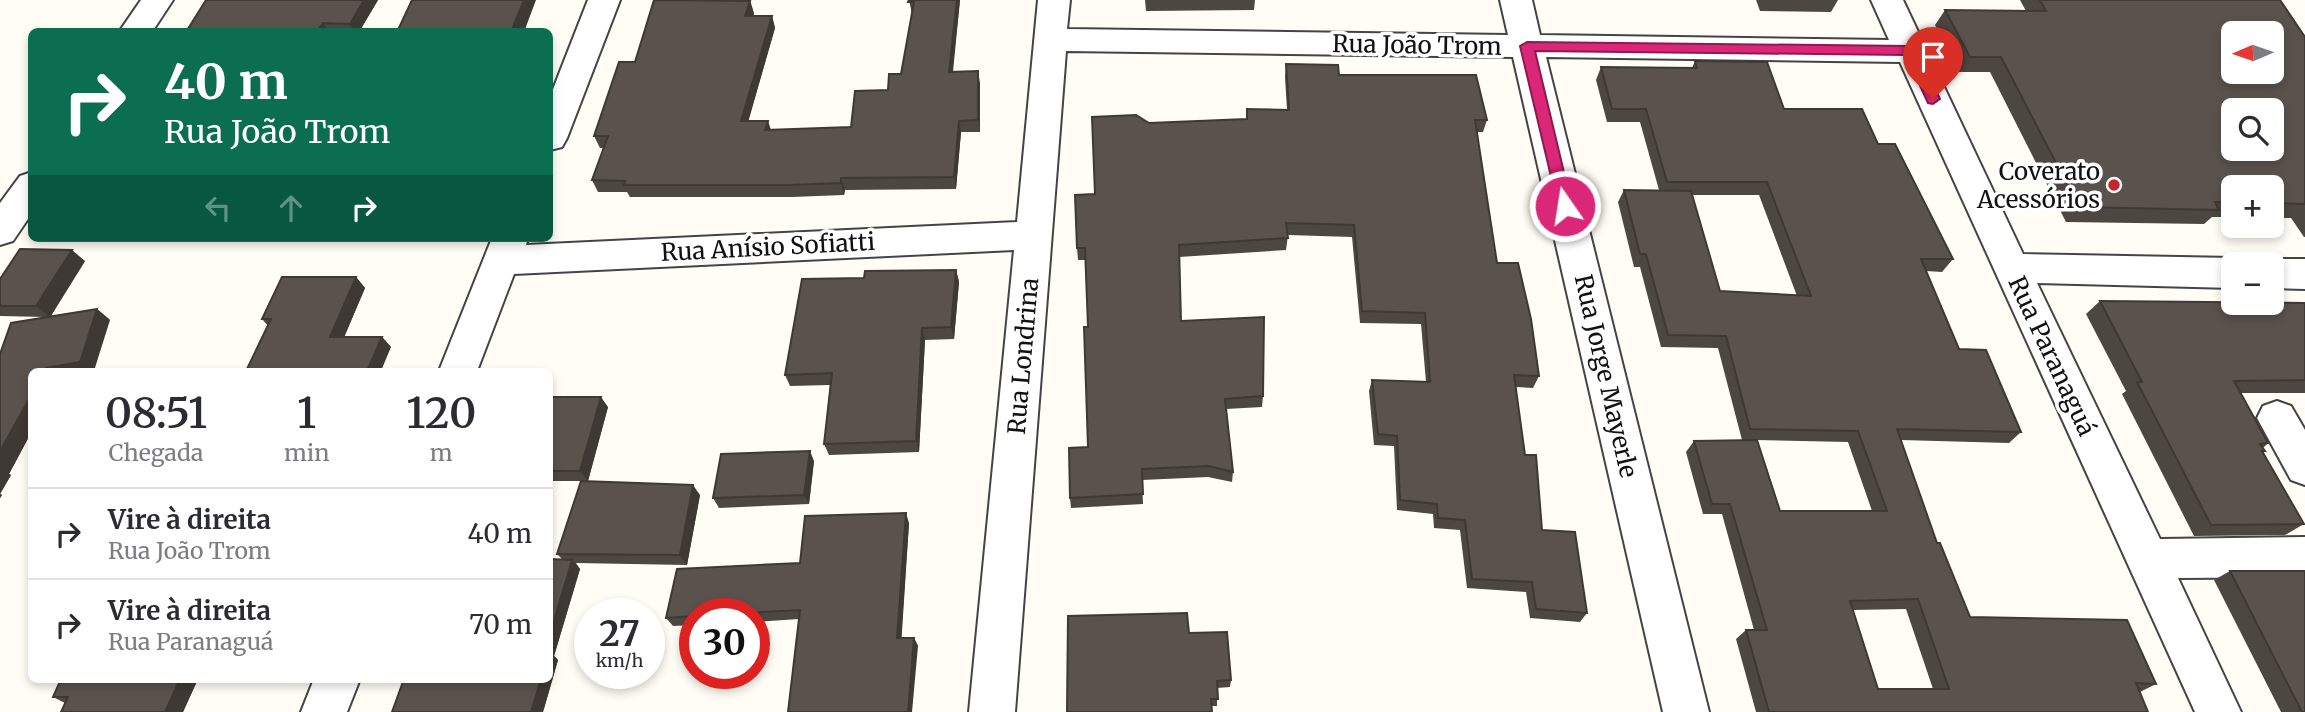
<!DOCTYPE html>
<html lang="pt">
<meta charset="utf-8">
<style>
body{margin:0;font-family:Merriweather,serif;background:#f2f2f3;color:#2b2b33;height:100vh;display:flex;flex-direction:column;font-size:26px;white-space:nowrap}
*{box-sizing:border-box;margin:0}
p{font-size:23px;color:#7c7c81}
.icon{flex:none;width:38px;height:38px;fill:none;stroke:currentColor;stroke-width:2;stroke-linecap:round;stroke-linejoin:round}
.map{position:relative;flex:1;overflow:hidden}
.drawer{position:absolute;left:28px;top:368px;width:525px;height:315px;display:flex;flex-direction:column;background:#fff;border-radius:10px;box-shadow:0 4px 10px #0003}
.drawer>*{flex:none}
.guide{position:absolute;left:28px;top:28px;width:525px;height:214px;border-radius:10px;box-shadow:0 4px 10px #0003;background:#0b6e4f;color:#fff;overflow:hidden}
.needle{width:46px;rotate:268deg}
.tools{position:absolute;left:2221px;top:21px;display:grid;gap:14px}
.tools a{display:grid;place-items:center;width:63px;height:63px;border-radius:10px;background:#fff;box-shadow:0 4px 10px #0003;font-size:35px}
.speed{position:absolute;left:574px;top:598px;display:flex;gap:14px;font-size:35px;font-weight:700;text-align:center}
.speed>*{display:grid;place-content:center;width:91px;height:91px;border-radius:50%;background:#fff;box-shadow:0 4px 10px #0003;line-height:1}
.speed small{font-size:18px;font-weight:400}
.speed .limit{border:10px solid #d22;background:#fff;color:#111}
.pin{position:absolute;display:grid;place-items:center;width:60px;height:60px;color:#fff;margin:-72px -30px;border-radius:50% 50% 50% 0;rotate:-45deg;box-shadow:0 0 7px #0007}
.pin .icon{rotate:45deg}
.me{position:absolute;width:77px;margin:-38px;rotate:347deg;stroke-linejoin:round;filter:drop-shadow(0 0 5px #0008)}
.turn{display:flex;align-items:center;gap:24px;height:147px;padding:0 21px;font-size:32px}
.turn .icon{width:91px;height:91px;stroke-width:2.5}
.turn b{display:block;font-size:49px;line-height:60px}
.lanes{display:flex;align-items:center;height:66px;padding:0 21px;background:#0003;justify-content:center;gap:35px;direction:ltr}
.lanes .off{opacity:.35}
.eta{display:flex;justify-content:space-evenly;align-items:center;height:119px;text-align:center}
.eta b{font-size:42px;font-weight:600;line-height:49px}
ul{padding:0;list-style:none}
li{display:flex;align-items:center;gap:21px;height:91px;padding:0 21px;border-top:2px solid #e1e1e2}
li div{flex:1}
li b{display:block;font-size:26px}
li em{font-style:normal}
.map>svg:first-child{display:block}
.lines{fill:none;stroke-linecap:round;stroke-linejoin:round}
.street-casing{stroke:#444;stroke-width:4}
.street{fill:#fff;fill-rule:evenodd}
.wall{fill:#4d4742;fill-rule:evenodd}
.shaded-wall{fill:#3f3936}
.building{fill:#5a524d;stroke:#3f3936;stroke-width:2;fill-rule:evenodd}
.route{fill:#db2777;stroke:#8e194d;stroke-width:2}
.poi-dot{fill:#c4262e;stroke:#fff;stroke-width:2.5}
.labels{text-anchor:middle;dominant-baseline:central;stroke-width:7;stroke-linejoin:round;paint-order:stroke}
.street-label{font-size:24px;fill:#111;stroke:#fff}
.poi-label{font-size:24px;fill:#111;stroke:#fff;text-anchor:end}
</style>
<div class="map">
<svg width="2305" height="712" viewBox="0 0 2305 712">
<rect width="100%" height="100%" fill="#fffdf5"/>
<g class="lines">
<g class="street-casing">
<path id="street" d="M141,0H173L152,32H119Z
M588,0H620L567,138L562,147L550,150V97Z
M1038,0H1070L1067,29L1508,35L1500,0H1532L1540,35L1889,40L1871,0H1903L2023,254L2233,258L2247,264H2233V288L2037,283L2160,539L2305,537V577L2178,578L2241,712H2195L1900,62L1546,57L1709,712H1663L1513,57L1066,51L1015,712H969L1014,250L514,274L477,371H439L492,238H528L526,245L1017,222Z
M32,172V213L13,241L0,245V203L20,176Z
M2272,259H2305V289L2272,288V264H2259Z
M2277,401L2291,406L2305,430V485L2291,480L2257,418L2263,406Z
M314,679H360L347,712H301Z"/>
</g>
<use href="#street" class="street"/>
</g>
<path class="wall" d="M206,0H378L359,32H186Z
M909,0H960L953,72L980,83V132H961L956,189L845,190L844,195L792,197H630L627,192H598L592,180L604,148H600L594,136L635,62L754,13L753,16H772L775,28L748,121L771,130L851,127L888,90L901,74L912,14Z
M1145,0H1255L1254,10L1146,11Z
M1756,0H1838L1831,12L1760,11Z
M2020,0H2280L2305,37V237H2304L2291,218H2272V187H2233V217H2212L2204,224L2066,222L1990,72H1959L1935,25L1945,10L2026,11Z
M1695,61L1784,109L1878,144L1953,259L1942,272L1926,271L1959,349L2021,432L2009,443L1901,440L1937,543L1970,617L2156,684L2140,692L2148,712H1756L1736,639L1746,630H1754L1722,514H1703L1686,452L1694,441L1742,440L1718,348L1661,347L1640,267H1634L1618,202L1624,190H1659L1640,122H1607L1596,80L1601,67L1692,68ZM1692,195H1759L1797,296L1720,291ZM1757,440L1848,442L1872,511H1780ZM1906,609L1933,689H1878L1853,610Z
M1286,64L1339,75L1487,120L1483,132H1477L1497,263L1539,376L1533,388L1516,387L1525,455L1542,530L1587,613L1580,622L1530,618L1526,592L1467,588L1460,530L1434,528L1433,514L1397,510L1394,446L1374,445L1369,391L1372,380L1426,382L1421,324L1360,323L1352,237L1288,235L1286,250L1179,257L1181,321L1263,396L1262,407L1226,409L1233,472L1232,482L1208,477L1142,480L1143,504L1071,508L1070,498L1088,447V327L1085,260H1078L1077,248L1095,194L1246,119L1247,109L1287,110L1285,77Z
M85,261L51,316L97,309L110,320L32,371V431L9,474L11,475L0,494L2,495L0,498V354L45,317L0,316V279Z
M956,270L959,282L954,339L925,340L919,452L829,455L824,444L830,385L790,386L785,375L864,278Z
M356,277L365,288L344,337H382L391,347L268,326L262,319Z
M2100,301L2305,303V393H2241L2268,443L2263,448L2265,451L2263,452L2304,524L2285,535L2194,536L2122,394L2126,391L2086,314Z
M550,397L608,407L588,481L700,495L687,565L576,563L580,569L554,656L558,660L543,712L562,559L557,554L581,481H550Z
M814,461L809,504L719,508L713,498Z
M909,523L901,638H914L918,646L799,619L754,622V614H695V625L673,626L666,618L800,563Z
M2230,571L2305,712H2281L2214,580Z
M1189,633L1231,680L1230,687L1217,688V706H1212Z
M198,679L183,712H61L65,703L53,697Z"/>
<path class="shaded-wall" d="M364,0H378L359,32H356L350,24Z
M524,0H536L524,32H511Z
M743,0H750L754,13L749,28L745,16Z
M957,0H960L951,84L949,72Z
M772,16L775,28L745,133L741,121Z
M323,23L329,32H317Z
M978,71L980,83V132L978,120Z
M768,121L772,133L765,130Z
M959,121L961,132L956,189L954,177Z
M841,178L845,190L844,195L841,183Z
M72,250L85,261L50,317L36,306Z
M956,270L959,282L954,339L951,327Z
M356,277L365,288L340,347L330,337Z
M97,309L110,320L94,371H44Z
M922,328L925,340L919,452L916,441Z
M382,337L391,347L381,371H367Z
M32,394V431L9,474L11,475L0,494L2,495L0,498V451Z
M601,397L608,407L588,481L580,471Z
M810,451L814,461L809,504L804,495Z
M693,485L700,495L687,565L680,555Z
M906,513L909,523L901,647L897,638Z
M572,560L580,569L554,656L558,660L543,712H531L541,679H550V634Z
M914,638L918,646L912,712H908Z
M180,679H198L183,712H165Z"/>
<path class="building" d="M206,0H364L350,24L323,23L317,32H186Z
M412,0H524L511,32H397Z
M654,0L750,1L745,16H772L741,121H768L765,130L851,127L855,91L888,90L889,74H901L914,2H908L909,0H957L949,72L978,71V120L959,121L954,177L841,178V183L788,185H624L625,181L592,180L608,136H594L619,62H635Z
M2040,0H2280L2305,37V204L2272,203V187H2233V202H2215L2219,210L2079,207L2001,57H1970L1945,10L2046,11ZM2233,33H2272V72H2233ZM2233,110H2272V149H2233Z
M1695,61L1767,62L1784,109H1862L1878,144H1895L1953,259H1921L1959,349L1986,350L2021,432L1897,429L1937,543H1940L1970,617L2127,620L2156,684L2136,683L2148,712H1769L1746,630H1767L1730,504H1712L1694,441L1757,440L1780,511H1887L1858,431L1750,429L1726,336L1668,335L1646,254H1640L1624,190L1691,191L1720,291L1811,296L1767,182H1667L1646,109H1612L1601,67L1697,68ZM1918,599L1949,689H1878L1850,601Z
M1286,64L1338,65L1339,75H1476L1487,120H1475L1497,263H1518L1531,319L1539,376L1514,375L1525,455H1536L1542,530L1575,532L1587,613L1536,609L1532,582L1472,579L1465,520L1438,518L1437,504L1400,500L1397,436L1378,434L1372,380L1430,382L1425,313L1362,311L1354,225L1286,223L1288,238L1179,245L1181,321L1264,317L1263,396L1225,399L1233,472L1209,466L1142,469L1143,494L1070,498L1069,448L1088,447L1084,327H1088L1085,248H1077L1075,195L1095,194L1092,117L1136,115L1149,123L1247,119V109L1289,110Z
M20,249L72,250L36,306H0V279Z
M956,270L951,327L922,328L916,441L824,444L832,373L785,375L802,279L864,278L865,271Z
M282,277H356L330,337H382L367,371H246L271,319H262Z
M2100,301L2305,303V380L2234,381L2268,443L2260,444L2265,451H2262L2304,524L2211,525L2137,382H2142Z
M97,309L80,362L46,368L44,371H32V394L0,451V354L11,323Z
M550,397H601L580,471H550Z
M810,451L804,495L713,498L721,454Z
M581,481L693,485L680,555L557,554Z
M906,513L897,638H914L908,712H788L800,610L727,614H695V616L666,618L677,569L800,563L805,516Z
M550,559L572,560L550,634Z
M2230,571H2305V712H2302Z
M1187,613L1189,633L1227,632L1231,680L1217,681L1218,699H1211L1212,712H1067L1068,616Z
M61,679H180L165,712H61L68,697H53Z
M404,679H541L531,712H392Z"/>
<path class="route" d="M1527,42L1910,46L1917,51L1940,99L1933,104L1928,103L1906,55L1535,51L1572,206L1565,212L1558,206L1520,46Z"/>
<circle class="poi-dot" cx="2114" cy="185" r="7"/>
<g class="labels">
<g class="street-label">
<text transform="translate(1417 45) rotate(1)">Rua João Trom</text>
<text transform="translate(768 247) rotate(-3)">Rua Anísio Sofiatti</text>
<text transform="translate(1023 356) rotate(-85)">Rua Londrina</text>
<text transform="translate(2052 356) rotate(65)">Rua Paranaguá</text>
<text transform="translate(1606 376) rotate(77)">Rua Jorge Mayerle</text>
</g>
<g class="poi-label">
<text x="2100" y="171">Coverato<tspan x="2100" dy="28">Acessórios</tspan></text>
</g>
</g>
</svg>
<div class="tools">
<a><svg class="needle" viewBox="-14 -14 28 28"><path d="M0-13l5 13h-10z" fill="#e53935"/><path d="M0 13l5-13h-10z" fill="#7c7c81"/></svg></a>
<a><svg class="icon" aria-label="search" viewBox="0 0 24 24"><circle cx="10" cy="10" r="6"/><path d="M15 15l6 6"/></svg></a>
<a>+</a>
<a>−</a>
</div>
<div class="speed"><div>27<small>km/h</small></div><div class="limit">30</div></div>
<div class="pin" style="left:1933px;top:99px;background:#d93025"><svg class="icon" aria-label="arrive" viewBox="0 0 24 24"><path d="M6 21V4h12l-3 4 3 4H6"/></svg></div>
<svg class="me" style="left:1565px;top:206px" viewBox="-20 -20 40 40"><circle r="17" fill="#db2777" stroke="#fff" stroke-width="3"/><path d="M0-11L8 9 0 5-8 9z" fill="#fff"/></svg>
<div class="guide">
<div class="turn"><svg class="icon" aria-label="right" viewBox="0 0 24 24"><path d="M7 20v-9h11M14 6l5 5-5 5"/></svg><div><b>40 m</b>Rua João Trom</div></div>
<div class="lanes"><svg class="icon off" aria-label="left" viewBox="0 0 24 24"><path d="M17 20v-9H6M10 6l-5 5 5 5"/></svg><svg class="icon off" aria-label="ahead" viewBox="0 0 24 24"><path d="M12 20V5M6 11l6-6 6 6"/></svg><svg class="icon" aria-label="right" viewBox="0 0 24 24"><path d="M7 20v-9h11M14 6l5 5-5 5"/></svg></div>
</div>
<section class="drawer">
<div class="eta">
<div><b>08:51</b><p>Chegada</p></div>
<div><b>1</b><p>min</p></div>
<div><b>120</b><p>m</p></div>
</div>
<ul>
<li><svg class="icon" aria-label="right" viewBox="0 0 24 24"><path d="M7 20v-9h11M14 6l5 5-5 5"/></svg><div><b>Vire à direita</b><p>Rua João Trom</p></div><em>40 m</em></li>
<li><svg class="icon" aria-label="right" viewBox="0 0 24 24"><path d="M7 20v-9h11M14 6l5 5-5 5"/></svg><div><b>Vire à direita</b><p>Rua Paranaguá</p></div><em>70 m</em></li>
</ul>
</section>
</div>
